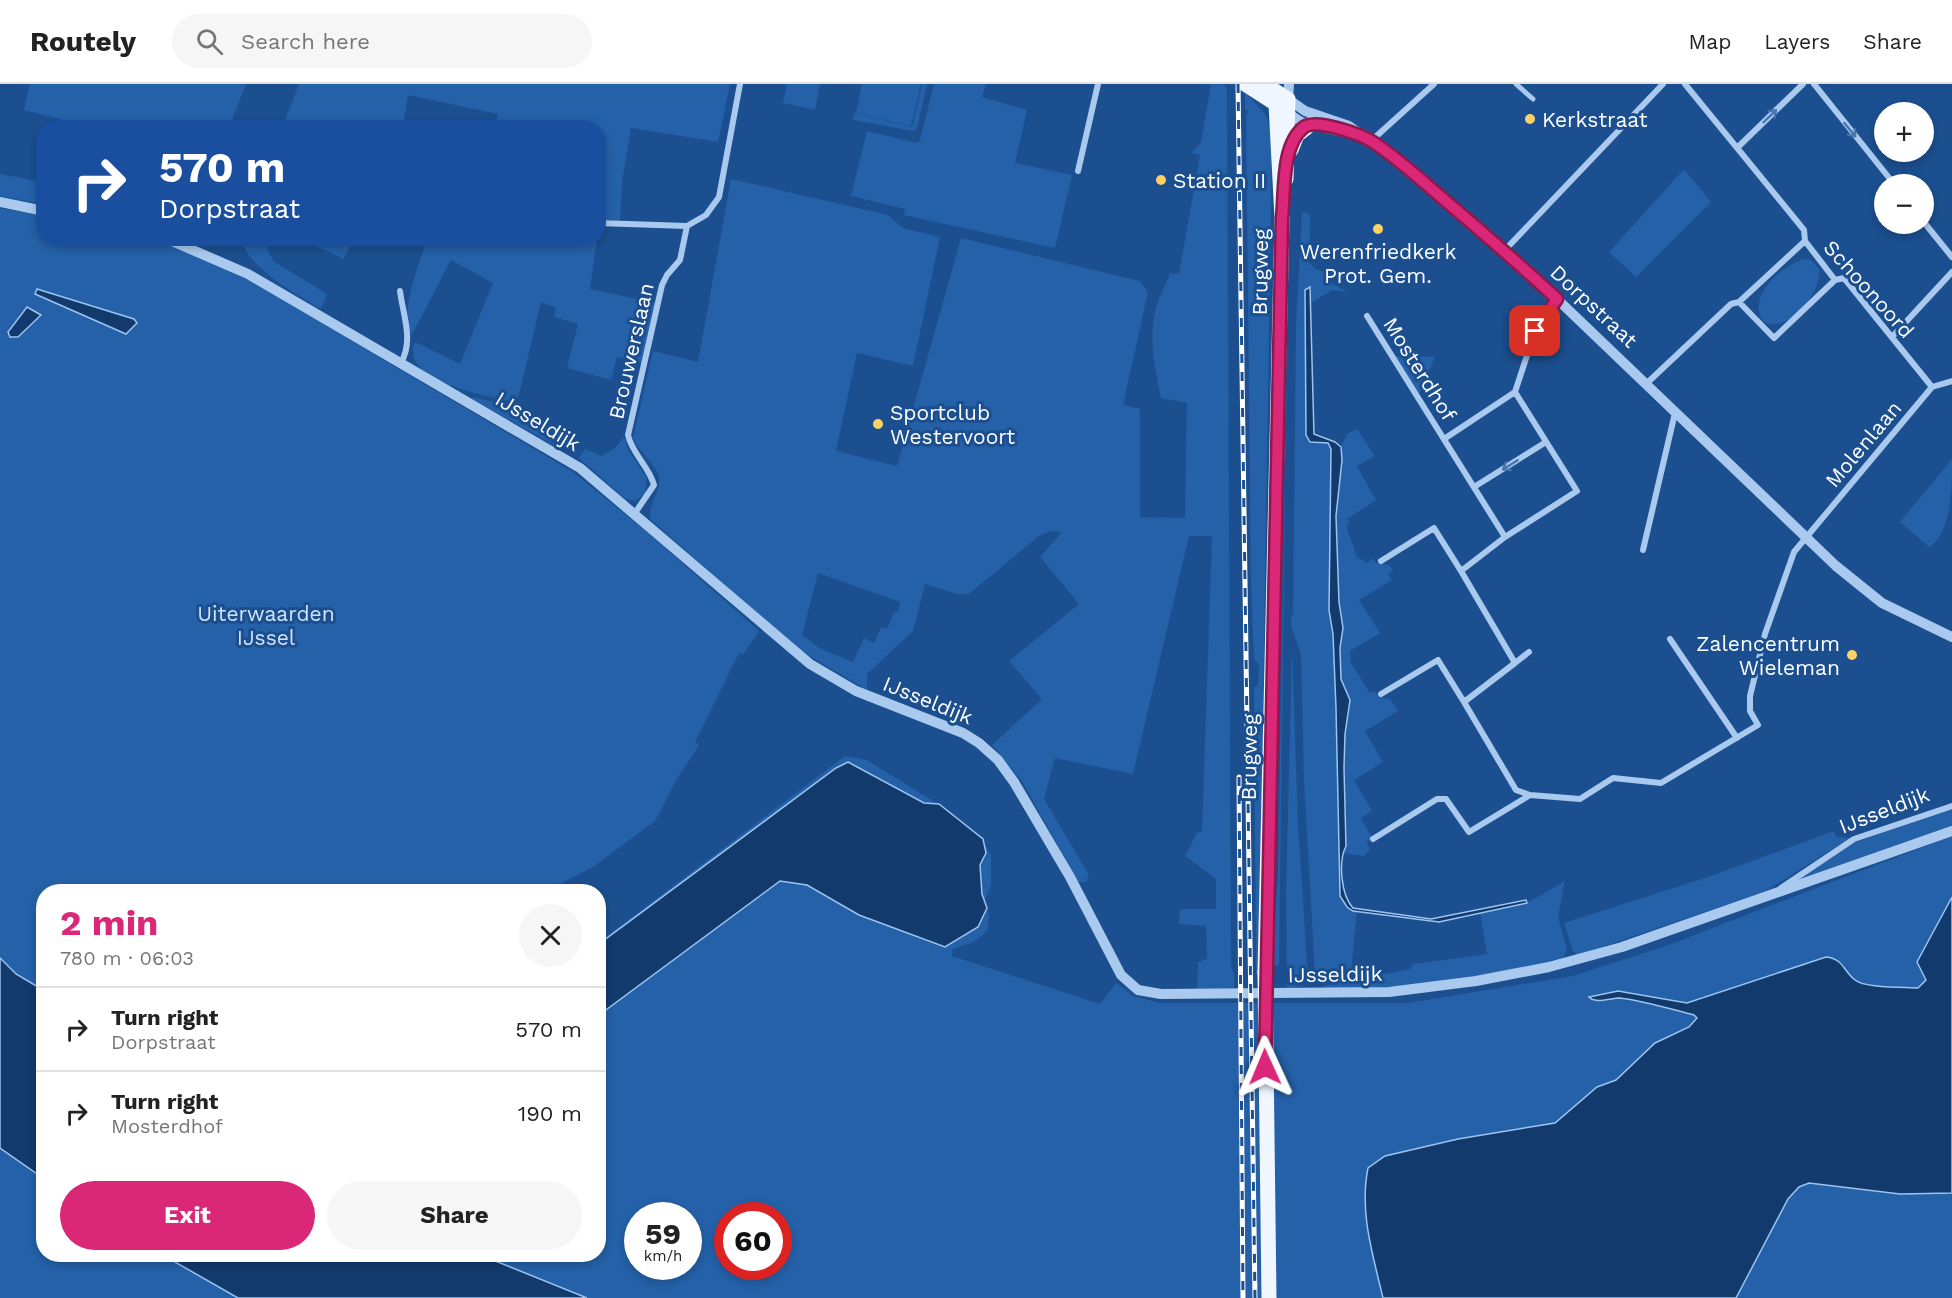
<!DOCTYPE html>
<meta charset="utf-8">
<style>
body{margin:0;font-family:"Work Sans",sans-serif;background:#f6f6f6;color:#222;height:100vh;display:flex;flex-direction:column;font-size:22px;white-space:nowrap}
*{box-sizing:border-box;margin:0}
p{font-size:20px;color:#767676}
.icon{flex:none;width:33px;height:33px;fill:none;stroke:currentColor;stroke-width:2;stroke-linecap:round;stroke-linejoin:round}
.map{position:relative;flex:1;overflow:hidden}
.panel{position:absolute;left:36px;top:800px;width:570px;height:378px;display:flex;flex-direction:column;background:#fff;border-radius:24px;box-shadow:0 3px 9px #0003}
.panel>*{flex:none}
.guide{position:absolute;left:36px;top:36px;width:570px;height:126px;border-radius:24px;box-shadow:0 3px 9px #0003;background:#1a4fa0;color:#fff;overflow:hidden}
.tools{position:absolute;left:1874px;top:18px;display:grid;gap:12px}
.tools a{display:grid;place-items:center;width:60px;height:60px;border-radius:50%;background:#fff;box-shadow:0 3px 9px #0003;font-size:30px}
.speed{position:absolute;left:624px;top:1118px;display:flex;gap:12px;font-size:30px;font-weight:700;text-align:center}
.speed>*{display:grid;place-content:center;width:78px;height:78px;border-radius:50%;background:#fff;box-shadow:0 3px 9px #0003;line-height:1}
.speed small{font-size:15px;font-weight:400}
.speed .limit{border:9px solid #d22;background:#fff;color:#111}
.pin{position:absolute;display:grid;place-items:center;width:51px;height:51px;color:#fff;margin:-26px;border-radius:12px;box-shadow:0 3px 9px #0006}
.me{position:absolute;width:66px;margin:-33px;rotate:359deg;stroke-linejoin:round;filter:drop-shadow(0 0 4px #0008)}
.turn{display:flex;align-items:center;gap:21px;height:126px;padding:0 24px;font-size:27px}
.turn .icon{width:78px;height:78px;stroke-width:2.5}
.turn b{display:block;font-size:42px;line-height:51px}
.round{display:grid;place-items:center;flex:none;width:63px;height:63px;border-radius:32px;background:#f6f6f6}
.head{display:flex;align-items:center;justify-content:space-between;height:102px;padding:0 24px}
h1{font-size:36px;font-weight:700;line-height:45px;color:#db2777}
.primary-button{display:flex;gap:12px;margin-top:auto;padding:12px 24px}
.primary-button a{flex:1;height:69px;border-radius:36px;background:#db2777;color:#fff;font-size:24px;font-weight:700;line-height:69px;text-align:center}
.primary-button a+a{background:#f6f6f6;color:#222}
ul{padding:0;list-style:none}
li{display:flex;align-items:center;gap:18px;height:84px;padding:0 24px;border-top:2px solid #e0e0e0}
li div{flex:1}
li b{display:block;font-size:22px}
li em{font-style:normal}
header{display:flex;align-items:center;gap:36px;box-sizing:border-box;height:84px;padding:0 30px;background:#fff;border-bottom:2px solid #e0e0e0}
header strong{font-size:28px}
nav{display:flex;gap:33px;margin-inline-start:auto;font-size:21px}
.search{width:420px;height:54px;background:#f6f6f6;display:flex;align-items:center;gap:15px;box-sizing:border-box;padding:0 21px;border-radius:33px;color:#767676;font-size:22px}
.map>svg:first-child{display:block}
.green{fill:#2461a8;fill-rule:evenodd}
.water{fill:#123a6d;stroke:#9cc4f0;stroke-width:1.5}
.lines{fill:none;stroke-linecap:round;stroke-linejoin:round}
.pedestrian{stroke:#a9c9ee;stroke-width:5}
.minor{stroke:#a9c9ee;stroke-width:6}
.tertiary{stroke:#a9c9ee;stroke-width:10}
.primary{stroke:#f0f6ff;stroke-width:15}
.rail-casing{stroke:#fff;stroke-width:5}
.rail{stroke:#1b4f8f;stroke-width:3;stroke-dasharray:9;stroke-linecap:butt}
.primary-bridge{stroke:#f0f6ff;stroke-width:15}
.oneway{stroke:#4674ac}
.route-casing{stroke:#8e194d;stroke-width:15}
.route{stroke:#db2777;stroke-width:10}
.poi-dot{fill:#ffd166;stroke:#1b4f8f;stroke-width:2}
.labels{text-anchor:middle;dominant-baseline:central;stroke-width:6;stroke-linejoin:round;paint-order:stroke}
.poi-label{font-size:21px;fill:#fff;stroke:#1b4f8f;text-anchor:start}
.street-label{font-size:21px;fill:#fff;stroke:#1b4f8f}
.park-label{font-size:21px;fill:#cfe3fa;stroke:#1b4f8f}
</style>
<header>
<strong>Routely</strong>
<div class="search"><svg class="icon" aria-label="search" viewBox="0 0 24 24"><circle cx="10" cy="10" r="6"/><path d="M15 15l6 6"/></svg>Search here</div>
<nav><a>Map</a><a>Layers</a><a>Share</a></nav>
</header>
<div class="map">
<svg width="1952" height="1214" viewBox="0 0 1952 1214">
<rect width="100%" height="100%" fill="#1b4f8f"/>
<path class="green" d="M30,0H246L229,44L92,43L24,26Z
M299,0H730L718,58L631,44L622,98L620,137L599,136L598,44L495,43L498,30L408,11L403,43L282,44Z
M787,0H820L815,26L783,19Z
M862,0H921L911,42L856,29Z
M922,0H927L917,44L913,47L853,36L854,29L912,43Z
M934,0H986L982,13L1027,26L1015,79L1072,91L1055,164L904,131L905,125L851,112L867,47L917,59L920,56Z
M1211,0H1223L1227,5L1231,882L1234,890V904L1197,906L1198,878L1207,875L1206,842L1179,840L1180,825H1216V795L1185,772L1197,749L1202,747L1212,452H1189L1133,690L1055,674L1044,715L1089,791L1086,798H1078L1022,697L992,661L1042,615L1009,577L1079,520L1040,473L1062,448L1052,447L1039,452L969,510H957L925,500L913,547L867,590V606L798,565L650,435C648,421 661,408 659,393C657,381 638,368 633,354L653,267L698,278L731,95L888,131L903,144L940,153L913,282L857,269L836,367L897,382L961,154L1140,197L1148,208L1123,321L1140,325V433L1185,434L1187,319L1161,314C1155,285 1148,254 1156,224C1159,212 1166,201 1170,189L1179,190L1200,71L1192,69L1201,58ZM818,489L900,518L898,528H894L887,545L881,543L874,559L864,554L853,578L821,565L802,551Z
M1245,8L1266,31L1272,52L1259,889H1256L1254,603L1258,601L1259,581L1254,575L1251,503L1246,31L1249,28L1245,25Z
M1684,85L1711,118L1636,193L1609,168Z
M0,90L43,98V120L0,112Z
M0,124L43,132L44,154L148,155L174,162L249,196L573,388L647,448L759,547L743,571L739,569L695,658L699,661L677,695L655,737L593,783L547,807H44L43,942L0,910Z
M1302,128L1310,130L1309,179L1317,186L1330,189L1328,197L1348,208L1332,206L1311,219V205L1305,206L1306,351L1315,357L1328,359L1331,365L1329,526L1333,550L1336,624L1339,809L1341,815L1357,827L1351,889L1321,896L1317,895L1315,890L1304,696L1301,572C1299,558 1286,541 1293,530L1296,243Z
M428,154L597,155L590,205L655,219L641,279L617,273L611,296L567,284L578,240L554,233L556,224L541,218L519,311L514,318C489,312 398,298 415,258L460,280L493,199L451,176L412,251C398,228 420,178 428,154Z
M243,155H263L273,177L327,210L321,225C301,214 241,179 243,155Z
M301,155H353L344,175Z
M1805,175L1811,176L1819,185C1824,207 1787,251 1764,238C1744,214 1783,180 1805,175Z
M1287,248L1279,881L1273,882L1271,875L1278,795Z
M1395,272L1435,273L1419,311Z
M473,313L525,326L561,365L472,315Z
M1357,345L1375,372L1357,382L1376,416L1347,435L1350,439L1346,442L1357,473L1367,479L1373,475L1376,479L1389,481L1393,487L1388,490L1392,496L1359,516L1380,549L1350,567L1351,579L1370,609L1375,607L1379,613L1390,615L1398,627L1365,647L1383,678L1354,696L1372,727L1361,734L1372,754L1366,758L1370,765L1364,772L1343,769L1346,762L1344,684L1345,650L1350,617L1341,596L1340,564L1343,544L1339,518L1336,432L1342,376L1341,363L1347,350Z
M624,353L629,367L647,394L645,409L635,417L624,414L579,374L585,365L601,372L615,364Z
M1952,375C1952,401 1952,450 1929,463L1900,438Z
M1292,561L1298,740L1308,893L1302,902L1287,904L1286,812Z
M845,672L867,676L936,719L980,755L991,771V802L985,816L989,831L987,847L974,858L953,865L952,872L1100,920L1116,899L1133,912L1160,919H1408L1572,892L1663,863L1952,752V1214H566L452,1170H598L599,858ZM638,1131H688V1182H638ZM728,1131H778V1182H728Z
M1952,726V743L1795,798L1845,762L1940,728Z
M1834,747L1836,753L1850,754L1764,808L1578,871L1573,867L1564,839L1708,793Z
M1565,797L1558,833L1567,866L1563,875C1498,892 1430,901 1363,904C1351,904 1334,907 1322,902L1410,885L1414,880L1487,870L1480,829L1527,819Z
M0,1064L43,1094L44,1170H161L238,1214H0Z"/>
<path class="water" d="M1310,203L1314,350L1335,358L1341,363L1342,376L1336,432L1339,518L1343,544L1340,564L1341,595L1350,616L1345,650L1344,684L1346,762C1338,778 1341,811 1353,824L1431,835L1526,816L1527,819L1439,838L1353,827L1347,823L1340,812L1336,624L1333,550L1329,526L1331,365L1328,359L1310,358L1306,351L1305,206Z
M37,205L134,235L137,239L126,250L35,210Z
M27,223L41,231L18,253H10L8,248Z
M848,678L924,719L939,720L983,755L986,769L980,781L982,810L987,824L978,843L945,863L859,831L807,801L780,797L599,931V860L836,684Z
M1952,813V1109L1900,1110L1809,1099L1799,1103L1788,1115L1736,1214H1383C1373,1171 1359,1128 1368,1084L1385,1072L1458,1055L1555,1039L1597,1003L1616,996L1655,959L1689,943L1697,934L1694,931C1670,925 1645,917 1620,914C1610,914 1595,920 1589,913L1618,907L1687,919L1826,873C1844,875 1843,887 1855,896C1864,904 1905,903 1918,904L1926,896L1917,878Z
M0,874L16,890L43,906V1094L0,1064Z
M161,1170H478L587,1214H238Z"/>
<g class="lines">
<path class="pedestrian" d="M1516,0L1533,15"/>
<path class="minor" d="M1814,0L1894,100
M1371,57L1434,0
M1737,64L1803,0
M1078,87L1098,0
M1923,137L1952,173
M598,139L687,142
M1805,157L1835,196L1844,194L1932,303
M1504,167L1663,0
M400,207C403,231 414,256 401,279
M1739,218L1774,254L1835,196
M1367,232L1505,453L1461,487L1515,579L1464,618L1516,706L1530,711L1469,748L1446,715H1437L1373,755
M1892,253L1952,188
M1646,300L1731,220L1739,218L1805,157L1804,146L1685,0
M1444,355L1515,308L1535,247L1557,215
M1474,403L1546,358
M635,429L654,401C649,382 632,370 628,351L662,201L667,191L680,176L687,142L706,131L719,113L740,0
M1505,453L1577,407L1515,308
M1643,466L1675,329
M1381,477L1434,444L1461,487
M1670,555L1737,654
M1515,579L1529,568
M1381,610L1438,576L1464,618
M1530,711L1580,715L1613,694L1661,699L1758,641L1750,627V612L1765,550L1794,468L1932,303L1952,297
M1781,804L1854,755L1952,722"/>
<path class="tertiary" d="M1289,0L1288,15L1305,27L1349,42L1402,80L1557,215L1836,482L1882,519L1952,553
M1285,27L1301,38L1351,50
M0,118L44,127
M165,154L248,190L580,384L810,580L856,607L963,649L979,659L998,676L1014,698L1070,793L1121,891L1138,906L1161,910L1389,908L1476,897L1549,883L1622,863L1952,747"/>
<path class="primary" d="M1245,0L1276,20L1282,134L1265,889
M1264,0L1288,15L1286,95
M1291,66L1297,51L1311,40"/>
<g class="rail-casing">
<path id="rail" d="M1238,0L1255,1214
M1239,693L1243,1214"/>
</g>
<use href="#rail" class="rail"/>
<path class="primary-bridge" d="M1265,889L1269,1214"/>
</g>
<defs><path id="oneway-shaft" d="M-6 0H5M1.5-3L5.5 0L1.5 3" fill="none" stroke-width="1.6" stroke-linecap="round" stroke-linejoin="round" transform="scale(1.5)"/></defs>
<g class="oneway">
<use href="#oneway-shaft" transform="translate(1770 32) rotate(-44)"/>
<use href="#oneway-shaft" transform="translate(1850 46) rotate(51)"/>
<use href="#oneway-shaft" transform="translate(1510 381) rotate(148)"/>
</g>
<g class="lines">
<g class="route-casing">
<path id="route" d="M1265,983L1282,134C1285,107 1281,61 1304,43C1316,34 1362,51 1373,58C1397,74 1419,94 1441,113C1480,146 1519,180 1557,215L1535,247"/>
</g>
<use href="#route" class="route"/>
</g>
<g class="poi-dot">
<circle cx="1530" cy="35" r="6"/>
<circle cx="1161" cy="96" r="6"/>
<circle cx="1378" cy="145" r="6"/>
<circle cx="878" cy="340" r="6"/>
<circle cx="1852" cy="571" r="6"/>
</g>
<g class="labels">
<g class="poi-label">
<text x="1542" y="35">Kerkstraat</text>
<text x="1173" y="96">Station II</text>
<text x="1378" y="167" text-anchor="middle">Werenfriedkerk<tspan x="1378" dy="24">Prot. Gem.</tspan></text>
<text x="890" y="328">Sportclub<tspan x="890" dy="24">Westervoort</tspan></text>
<text x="1840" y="559" text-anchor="end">Zalencentrum<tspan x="1840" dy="24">Wieleman</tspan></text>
</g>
<g class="street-label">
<text transform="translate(1260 188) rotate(-89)">Brugweg</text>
<text transform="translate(1869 205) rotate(48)">Schoonoord</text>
<text transform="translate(1594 222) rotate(43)">Dorpstraat</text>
<text transform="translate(631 267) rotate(-77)">Brouwerslaan</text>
<text transform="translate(1420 285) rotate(58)">Mosterdhof</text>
<text transform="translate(538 337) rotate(31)">IJsseldijk</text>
<text transform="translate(1863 360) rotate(-50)">Molenlaan</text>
<text transform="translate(928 616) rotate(22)">IJsseldijk</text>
<text transform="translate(1249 673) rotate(-89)">Brugweg</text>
<text transform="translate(1884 726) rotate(-21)">IJsseldijk</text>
<text transform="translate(1335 890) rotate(-1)">IJsseldijk</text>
</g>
<g class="park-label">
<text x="266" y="529">Uiterwaarden<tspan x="266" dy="24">IJssel</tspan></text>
</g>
</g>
</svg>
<div class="tools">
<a>+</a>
<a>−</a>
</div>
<div class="speed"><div>59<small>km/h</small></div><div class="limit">60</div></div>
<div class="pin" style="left:1535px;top:247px;background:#d93025"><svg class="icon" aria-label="arrive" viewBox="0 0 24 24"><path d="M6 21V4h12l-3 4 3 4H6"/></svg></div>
<svg class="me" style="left:1265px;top:983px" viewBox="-20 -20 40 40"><path d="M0-17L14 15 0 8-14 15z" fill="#db2777" stroke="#fff" stroke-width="4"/></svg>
<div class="guide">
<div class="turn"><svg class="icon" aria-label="right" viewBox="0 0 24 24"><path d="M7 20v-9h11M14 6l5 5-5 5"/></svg><div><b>570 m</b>Dorpstraat</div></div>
</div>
<section class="panel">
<div class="head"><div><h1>2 min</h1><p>780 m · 06:03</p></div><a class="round"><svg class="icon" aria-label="close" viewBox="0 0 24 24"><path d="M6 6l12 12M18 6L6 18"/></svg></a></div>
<ul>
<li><svg class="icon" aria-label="right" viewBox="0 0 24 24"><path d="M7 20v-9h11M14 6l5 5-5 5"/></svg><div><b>Turn right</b><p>Dorpstraat</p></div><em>570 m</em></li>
<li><svg class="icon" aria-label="right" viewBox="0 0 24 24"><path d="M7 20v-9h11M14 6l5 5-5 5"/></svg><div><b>Turn right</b><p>Mosterdhof</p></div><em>190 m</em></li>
</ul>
<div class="primary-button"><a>Exit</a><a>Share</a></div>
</section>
</div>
